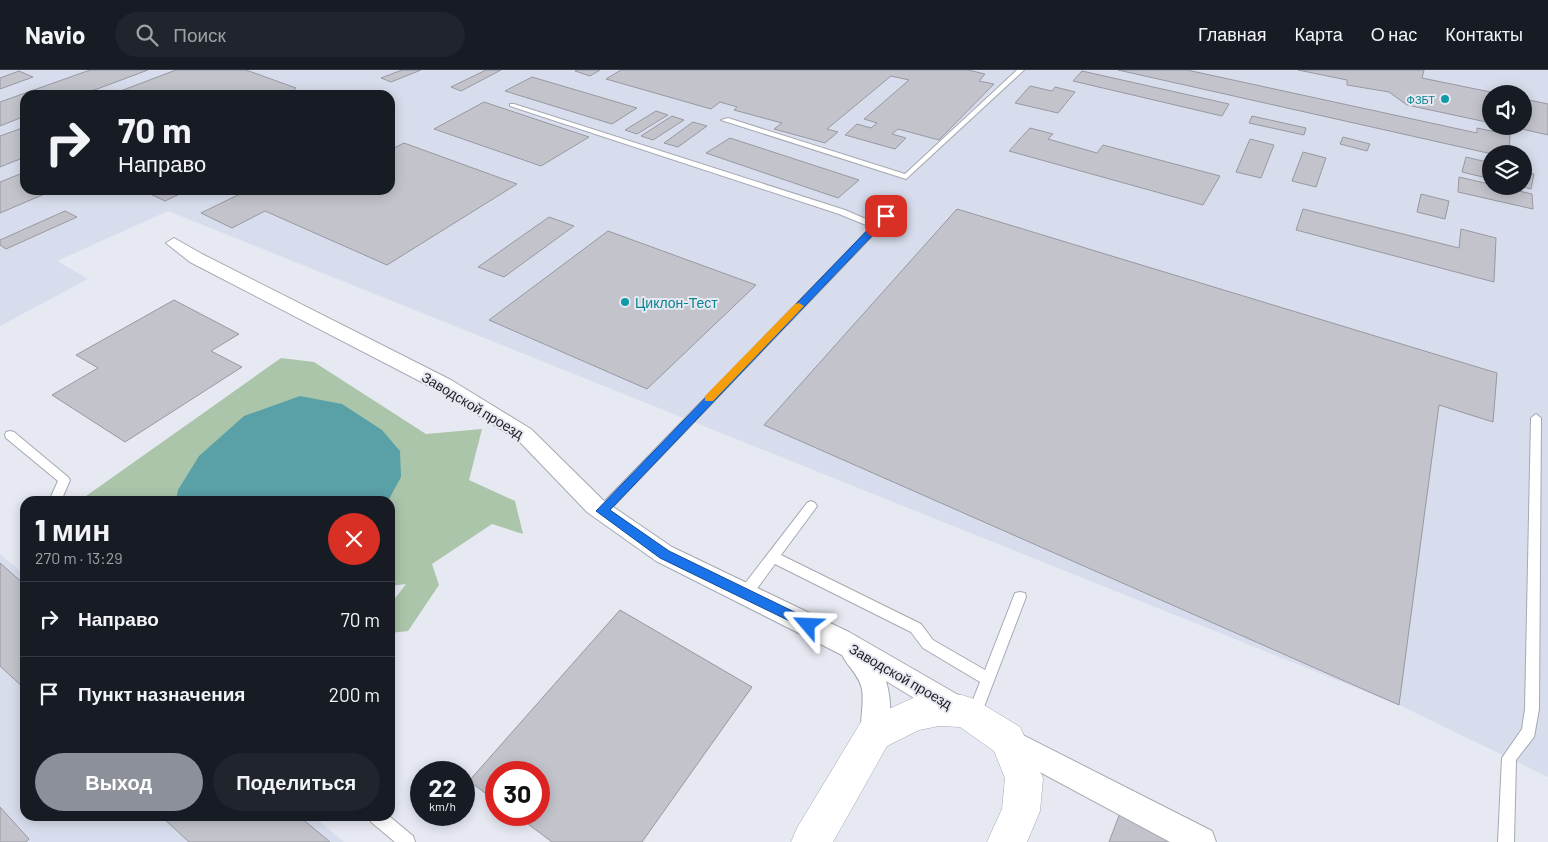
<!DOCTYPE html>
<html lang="ru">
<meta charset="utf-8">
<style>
body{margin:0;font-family:Barlow,sans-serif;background:#20242c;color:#f1f3f6;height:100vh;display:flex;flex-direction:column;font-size:19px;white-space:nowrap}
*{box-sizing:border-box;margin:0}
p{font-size:16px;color:#9ea1a6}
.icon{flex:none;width:28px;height:28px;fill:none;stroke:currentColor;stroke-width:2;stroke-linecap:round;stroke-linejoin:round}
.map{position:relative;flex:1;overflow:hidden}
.side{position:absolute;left:20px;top:426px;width:375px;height:325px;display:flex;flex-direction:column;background:#171b24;border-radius:15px;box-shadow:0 2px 12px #0003}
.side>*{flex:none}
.top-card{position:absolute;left:20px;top:20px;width:375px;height:105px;border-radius:15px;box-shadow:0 2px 12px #0003;background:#171b24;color:#f1f3f6;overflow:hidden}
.controls{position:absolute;left:1482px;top:15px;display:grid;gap:10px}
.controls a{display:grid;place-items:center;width:50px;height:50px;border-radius:50%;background:#171b24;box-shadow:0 2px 12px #0003;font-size:25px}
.speed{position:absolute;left:410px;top:691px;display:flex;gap:10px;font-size:25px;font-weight:700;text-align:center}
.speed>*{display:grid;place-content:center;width:65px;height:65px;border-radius:50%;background:#171b24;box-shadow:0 2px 12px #0003;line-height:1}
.speed small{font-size:12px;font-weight:400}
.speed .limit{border:8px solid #d22;background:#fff;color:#111}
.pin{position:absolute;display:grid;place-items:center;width:42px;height:42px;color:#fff;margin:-21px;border-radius:10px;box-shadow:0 2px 8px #0006}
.me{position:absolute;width:55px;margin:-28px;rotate:296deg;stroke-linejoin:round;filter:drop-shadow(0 0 4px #0008)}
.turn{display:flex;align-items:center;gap:18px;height:105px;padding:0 15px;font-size:22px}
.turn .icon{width:65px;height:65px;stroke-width:2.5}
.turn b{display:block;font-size:35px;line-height:42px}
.round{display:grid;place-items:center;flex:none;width:52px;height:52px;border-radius:26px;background:#20242c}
.head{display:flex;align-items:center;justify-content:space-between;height:85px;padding:0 15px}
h1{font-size:30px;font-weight:800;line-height:38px}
.primary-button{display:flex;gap:10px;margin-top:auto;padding:10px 15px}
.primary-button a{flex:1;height:58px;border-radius:30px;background:#8c9099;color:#fff;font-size:20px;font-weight:800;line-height:58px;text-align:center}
.primary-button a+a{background:#20242c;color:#f1f3f6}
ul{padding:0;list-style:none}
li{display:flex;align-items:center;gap:15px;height:75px;padding:0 15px;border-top:1px solid #363941}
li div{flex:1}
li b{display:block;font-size:19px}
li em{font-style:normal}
header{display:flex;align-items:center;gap:30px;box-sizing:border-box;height:70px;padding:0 25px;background:#171b24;border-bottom:1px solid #363941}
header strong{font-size:24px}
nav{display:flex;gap:28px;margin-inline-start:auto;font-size:18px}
.search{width:350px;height:45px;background:#20242c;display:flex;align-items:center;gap:12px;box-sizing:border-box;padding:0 18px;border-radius:28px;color:#9ea1a6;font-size:19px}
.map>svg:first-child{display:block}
.built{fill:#d7ddec;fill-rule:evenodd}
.green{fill:#abc5aa}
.water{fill:#5aa1a7}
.building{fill:#c3c3cc;stroke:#9898a1}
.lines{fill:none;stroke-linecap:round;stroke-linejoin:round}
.service-casing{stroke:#a5a8b1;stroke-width:2}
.minor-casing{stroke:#a5a8b1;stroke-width:2}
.tertiary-casing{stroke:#a5a8b1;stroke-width:1}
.service{fill:#fff;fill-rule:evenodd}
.minor{fill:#fff;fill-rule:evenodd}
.tertiary{fill:#fff;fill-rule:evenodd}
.route{fill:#1a73e8;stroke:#114b97}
.slow{fill:#f59e0b}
.culture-dot{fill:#0f9aa8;stroke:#e6e9f2;stroke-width:2}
.labels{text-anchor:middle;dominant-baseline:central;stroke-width:4;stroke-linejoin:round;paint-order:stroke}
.far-culture-label{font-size:11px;fill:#0d838f;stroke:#e6e9f2;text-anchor:end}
.culture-label{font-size:14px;fill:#0d838f;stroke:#e6e9f2;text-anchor:start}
.street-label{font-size:14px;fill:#1d1e21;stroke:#e6e9f2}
</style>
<header>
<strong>Navio</strong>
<div class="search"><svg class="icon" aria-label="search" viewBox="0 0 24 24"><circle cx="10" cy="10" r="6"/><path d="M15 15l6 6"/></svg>Поиск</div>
<nav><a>Главная</a><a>Карта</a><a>О нас</a><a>Контакты</a></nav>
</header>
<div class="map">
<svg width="1548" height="772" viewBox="0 0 1548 772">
<rect width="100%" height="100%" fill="#e6e9f2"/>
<path class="built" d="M0,0H1548V707L1399,635L168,141L57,191L88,209L0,256ZM1491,24H1524V56H1491ZM25,25H390V120H25ZM1491,84H1524V116H1491Z
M0,484L25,505V746H313L344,772H0Z"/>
<path class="green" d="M281,288L314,292L426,364L482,359L469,410L515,431L523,464L492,454L432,494L439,515L408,561L390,563V535L406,514L390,516V431H79Z"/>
<path class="water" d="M300,326L342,334L382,360L400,381L401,407L388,431H176L178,420L199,386L244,346Z"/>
<path class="building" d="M90,0H148L81,25H25V46L0,56V32Z
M176,0H246L296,18L289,25H110Z
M402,0H421L391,12L381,8Z
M486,0H501L461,21L451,17Z
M577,0H600L590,6L575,1Z
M621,0H968L985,4L979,11L994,14L939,70L898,59L892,64L906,68L895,79L845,65L857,54L871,58L877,53L864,49L909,10L891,6L827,59L838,62L825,73L774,59L782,53L734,40L737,37L720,32L711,39L606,9Z
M1118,0H1187L1477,63V58L1510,65L1509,84H1492Z
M1298,0H1424L1422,8L1500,24H1491V53L1407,35L1389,22L1347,15V10Z
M19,1L33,7L0,19V8Z
M1082,1L1229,34L1222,46L1073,11Z
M532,7L637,38L612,54L505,21Z
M1030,16L1052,21L1055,17L1075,22L1058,43L1015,33Z
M1524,29L1548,34V65L1509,56H1524Z
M484,32L589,67L541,96L434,59Z
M656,41L668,45L637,64L625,60Z
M672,46L684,50L653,70L641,66Z
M1252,46L1306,58L1304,65L1249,53Z
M693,52L707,56L678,77L664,73Z
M25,57V87L0,97V66Z
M1030,58L1053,64L1048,69L1097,83L1103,75L1220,106L1203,135L1009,81Z
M1343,67L1370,74L1367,81L1340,74Z
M730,68L859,110L838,128L706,83Z
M1250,69L1274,75L1261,108L1236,102Z
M404,73L517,114L387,195L265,141L232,158L201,143L248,120H390V76L394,78Z
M1303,82L1326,88L1316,117L1292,111Z
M1466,87L1491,93V109L1462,102Z
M1524,101L1534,104L1531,119L1520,116H1524Z
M25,102V120H54L0,143V112Z
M1459,107L1532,124L1533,139L1458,122Z
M142,120H188L165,131Z
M1421,124L1449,131L1445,149L1417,142Z
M957,139L1497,303L1493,352L1439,335L1399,635L764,355Z
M1303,139L1459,178L1461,159L1496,168L1494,212L1296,160Z
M65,141L77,147L6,179L0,175V170Z
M549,147L574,156L504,207L478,197Z
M608,161L756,215L647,319L489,250Z
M174,230L239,264L211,281L242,297L125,372L52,325L98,298L76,285Z
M0,493L25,515V619L0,596Z
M620,540L752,617L642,772H552L516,745H539V702H496V731L469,711Z
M0,737L29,769L26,772H0Z
M1120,743L1171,772H1109Z
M161,746H299L330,772H189Z"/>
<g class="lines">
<g class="service-casing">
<path id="service" d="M1017,0H1024L906,109L721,50L728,48L905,104Z
M510,34H514L845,140L875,153L894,134L901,136L606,444H598L596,441L598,438L871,157L839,144L510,36Z
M1536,344L1541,348L1539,639L1534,667L1516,690L1514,772H1498L1502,688L1522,659L1525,639L1531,348Z
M10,361L14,362L68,407L70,410L61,431H49L58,411L6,368L5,365L6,362Z
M811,431L815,433L817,436L815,439L781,485L921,554L933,570L985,600L1015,523L1020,522L1025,523L1026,527L979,650L974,652L969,650L967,645L980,612L923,578L911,562L775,494L750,528L745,529L740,528L739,524L740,520L807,433Z
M369,746H389L413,766L415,772H395L371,752Z"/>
</g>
<g class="minor-casing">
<path id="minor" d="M174,168L202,184L451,310L531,359L603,430L672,477L849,562L967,630L971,639L967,648L957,652L947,648L886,611C892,631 892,654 884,673L874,677L864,673C857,657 865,637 862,619C859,605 848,597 842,585L656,491L587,442L517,369L437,320L190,192L166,173Z
M1007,657L1212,761L1216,772H1170L997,679L993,670L997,661Z"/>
</g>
<g class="tertiary-casing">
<path id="tertiary" d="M939,624L962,625L974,629L1020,657L1043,708L1040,741L1027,772H987L1002,739L1005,708L994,681L960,657L939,656L919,660L887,676L833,772H791L797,758L861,652L915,627Z"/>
</g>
<use href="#service" class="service"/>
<use href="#minor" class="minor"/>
<use href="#tertiary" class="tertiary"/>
</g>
<path class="route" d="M883,144L891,146L610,440L669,481L813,551L815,555L813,559L808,560L660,488L596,441Z"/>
<path class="slow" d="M799,233L804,236L802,238L713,331H705V326L795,234Z"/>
<g class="culture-dot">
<circle cx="1445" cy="29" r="5"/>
<circle cx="625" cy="232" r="5"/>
</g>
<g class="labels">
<g class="far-culture-label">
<text x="1435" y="29">ФЗБТ</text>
</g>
<g class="culture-label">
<text x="635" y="232">Циклон-Тест</text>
</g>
<g class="street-label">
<text transform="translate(473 335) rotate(31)">Заводской проезд</text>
<text transform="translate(901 606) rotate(30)">Заводской проезд</text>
</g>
</g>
</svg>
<div class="controls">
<a><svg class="icon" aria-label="sound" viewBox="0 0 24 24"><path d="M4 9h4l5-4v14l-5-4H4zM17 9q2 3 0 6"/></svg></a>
<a><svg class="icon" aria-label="layers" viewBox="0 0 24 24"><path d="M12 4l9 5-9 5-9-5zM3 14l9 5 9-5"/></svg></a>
</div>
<div class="speed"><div>22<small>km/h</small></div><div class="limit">30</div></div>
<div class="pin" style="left:886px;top:146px;background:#d93025"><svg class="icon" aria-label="arrive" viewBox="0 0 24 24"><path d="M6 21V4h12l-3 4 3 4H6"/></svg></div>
<svg class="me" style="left:808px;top:555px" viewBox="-20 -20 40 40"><path d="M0-17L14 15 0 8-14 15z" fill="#1a73e8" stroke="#fff" stroke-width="4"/></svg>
<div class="top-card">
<div class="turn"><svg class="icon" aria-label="right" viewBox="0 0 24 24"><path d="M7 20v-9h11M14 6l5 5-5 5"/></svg><div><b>70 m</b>Направо</div></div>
</div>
<section class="side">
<div class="head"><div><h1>1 мин</h1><p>270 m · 13:29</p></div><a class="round" style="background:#d93025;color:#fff"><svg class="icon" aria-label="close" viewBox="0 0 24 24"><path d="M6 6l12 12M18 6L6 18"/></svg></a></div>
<ul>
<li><svg class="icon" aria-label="right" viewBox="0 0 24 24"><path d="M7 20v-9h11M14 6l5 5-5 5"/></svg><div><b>Направо</b></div><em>70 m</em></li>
<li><svg class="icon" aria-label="arrive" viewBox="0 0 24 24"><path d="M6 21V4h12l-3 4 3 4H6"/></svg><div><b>Пункт назначения</b></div><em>200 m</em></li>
</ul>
<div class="primary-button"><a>Выход</a><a>Поделиться</a></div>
</section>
</div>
